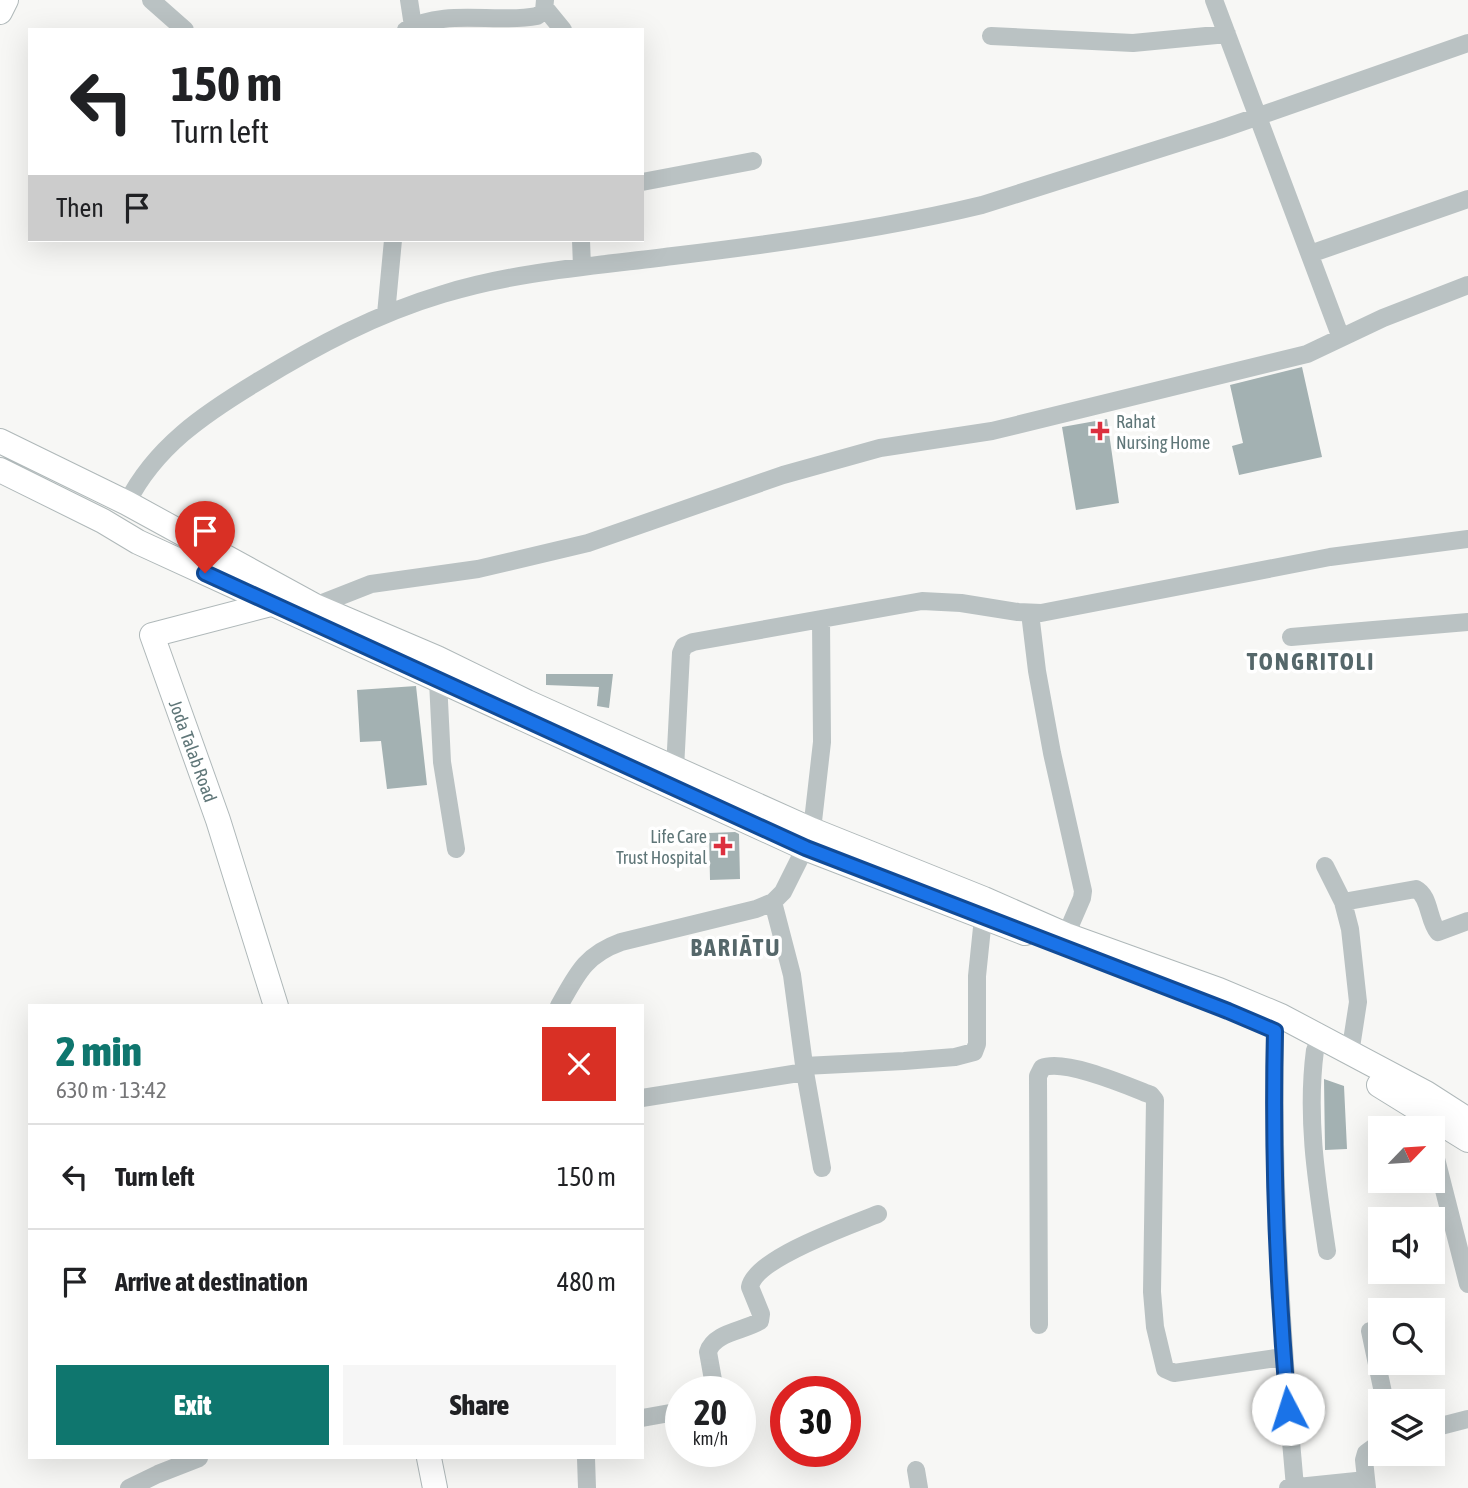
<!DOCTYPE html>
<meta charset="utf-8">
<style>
body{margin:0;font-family:"Asap Condensed",sans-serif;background:#f6f6f6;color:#202124;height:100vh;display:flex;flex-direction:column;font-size:26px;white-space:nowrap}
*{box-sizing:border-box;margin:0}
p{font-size:23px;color:#757577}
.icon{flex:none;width:38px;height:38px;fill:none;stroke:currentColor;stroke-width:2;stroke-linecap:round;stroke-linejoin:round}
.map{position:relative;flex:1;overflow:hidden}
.sheet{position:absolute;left:28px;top:1004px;width:616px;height:455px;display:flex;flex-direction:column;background:#fff;border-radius:0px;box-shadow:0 7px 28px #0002}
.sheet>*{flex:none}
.top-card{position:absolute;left:28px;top:28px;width:616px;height:214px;border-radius:0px;box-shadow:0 7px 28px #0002;background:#fff;color:#202124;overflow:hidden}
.needle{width:46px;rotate:65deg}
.buttons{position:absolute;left:1368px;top:1116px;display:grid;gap:14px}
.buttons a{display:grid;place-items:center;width:77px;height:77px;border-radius:0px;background:#fff;box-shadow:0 7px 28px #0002;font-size:35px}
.speed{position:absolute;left:665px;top:1376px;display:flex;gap:14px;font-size:35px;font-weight:700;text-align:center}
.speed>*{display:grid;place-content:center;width:91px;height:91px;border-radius:50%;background:#fff;box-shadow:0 7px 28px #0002;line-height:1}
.speed small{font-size:18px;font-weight:400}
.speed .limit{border:10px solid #d22;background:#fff;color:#111}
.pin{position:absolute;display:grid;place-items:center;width:60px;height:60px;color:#fff;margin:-72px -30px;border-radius:50% 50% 50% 0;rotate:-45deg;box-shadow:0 0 7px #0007}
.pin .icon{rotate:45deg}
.me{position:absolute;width:77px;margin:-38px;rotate:355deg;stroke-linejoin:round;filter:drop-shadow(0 0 5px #0008)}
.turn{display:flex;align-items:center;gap:24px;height:147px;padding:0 28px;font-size:32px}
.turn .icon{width:91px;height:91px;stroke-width:2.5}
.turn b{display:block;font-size:49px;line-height:60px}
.then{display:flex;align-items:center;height:66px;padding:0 28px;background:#0003;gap:14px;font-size:26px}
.round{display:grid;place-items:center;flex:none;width:74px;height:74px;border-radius:0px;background:#f6f6f6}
.summary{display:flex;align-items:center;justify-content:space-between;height:119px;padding:0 28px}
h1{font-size:42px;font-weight:800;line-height:52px;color:#0f766e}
.button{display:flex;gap:14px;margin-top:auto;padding:14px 28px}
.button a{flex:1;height:80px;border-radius:0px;background:#0f766e;color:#fff;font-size:28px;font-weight:800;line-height:80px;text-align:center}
.button a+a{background:#f6f6f6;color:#202124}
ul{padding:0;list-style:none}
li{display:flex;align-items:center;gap:21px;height:105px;padding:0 28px;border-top:2px solid #e0e0e0}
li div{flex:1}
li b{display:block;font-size:26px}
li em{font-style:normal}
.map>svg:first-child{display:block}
.building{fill:#a3b1b2}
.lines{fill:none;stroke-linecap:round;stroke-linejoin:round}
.secondary-casing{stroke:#afb8b9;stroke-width:26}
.street{stroke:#bac2c3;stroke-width:18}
.secondary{stroke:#fff;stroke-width:24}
.route-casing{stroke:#114b97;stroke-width:18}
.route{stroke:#1a73e8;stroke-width:12}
.poi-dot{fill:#dc303f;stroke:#fff;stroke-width:2.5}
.labels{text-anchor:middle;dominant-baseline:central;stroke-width:7;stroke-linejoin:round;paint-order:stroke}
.poi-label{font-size:18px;fill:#5f7678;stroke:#fff;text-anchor:start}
.street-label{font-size:18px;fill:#5f7678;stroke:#fff}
.district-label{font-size:24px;font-weight:bold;letter-spacing:2px;fill:#55676a;stroke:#fff}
</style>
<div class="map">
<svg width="1468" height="1488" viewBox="0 0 1468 1488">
<rect width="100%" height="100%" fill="#f7f7f5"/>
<path class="building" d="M1302,367L1322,457L1239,475L1232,446L1243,443L1230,385Z
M1107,419L1119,503L1076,510L1062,427Z
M546,674H613L609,708L597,706L599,687L546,685Z
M416,686L427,785L387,789L381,741L360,742L357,690Z
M735,832L739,834L740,879L710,880L709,833Z
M1324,1079L1344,1086L1347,1149L1325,1150Z"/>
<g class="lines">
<g class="secondary-casing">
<path id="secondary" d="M0,12L6,0
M0,441L127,503L315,606L437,658L527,702L812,830L984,899L1066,935L1219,990L1281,1016L1426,1093L1468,1120
M0,470L103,521L138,542L805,848L1025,933
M276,600L271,604L152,635L218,820L276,1006
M1379,1085L1468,1140
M429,1458L435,1488"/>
</g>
<path class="street" d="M151,0L185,30
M409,0L413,26
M1214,0L1341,338
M545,8L563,30
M406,30C445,8 495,24 537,16L544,11L545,0
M991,36L1133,43L1227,34
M642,182L753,161
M581,240L582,267
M1310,254L1468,199
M386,314L393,240
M127,503C155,447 204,414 257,382C316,346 376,314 443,294C517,271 597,266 673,256C775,244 883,229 982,205L1219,130L1468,43
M315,606L371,584L478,569L588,543L783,475L880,448L992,431L1307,354L1383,318L1468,285
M1030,613L1037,671L1052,753L1083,891L1082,898L1066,935
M1291,637L1468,622
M438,681L442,762L456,849
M675,769L681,653L684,646L693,642L922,601L961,603L1018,612L1041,613L1330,557L1468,539
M1325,866L1343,902L1350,929L1358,1002L1350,1054
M773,902L792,975L805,1072L822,1168
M1343,902L1416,889C1430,896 1428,920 1438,932L1468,921
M559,1006C577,974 585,955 621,942L756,909L773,902L783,892L805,848L812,830L822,742L821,620
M1275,1031C1272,1184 1281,1335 1295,1487
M1315,1050C1306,1118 1317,1184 1327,1251
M804,1066L904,1061L955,1057L974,1052L977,1044V976L983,918
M642,1098L805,1072
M1433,1147L1468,1284
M1039,1325L1038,1076L1042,1068C1064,1058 1128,1086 1151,1095L1155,1100L1152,1292L1155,1327L1165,1369L1174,1373L1283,1357
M1370,1331L1385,1402
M715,1391L708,1352C714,1332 745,1331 760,1321L761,1314L750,1287C755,1258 851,1225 878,1214
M642,1418L681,1411
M1433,1428L1468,1419
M586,1458L587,1488
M916,1470L919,1488
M129,1488L158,1474L199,1458
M1288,1488L1366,1480
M1367,1488L1364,1460L1366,1453L1381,1442"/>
<use href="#secondary" class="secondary"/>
</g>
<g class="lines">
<g class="route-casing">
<path id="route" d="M205,573L806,848L1228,1011L1275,1031C1272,1157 1277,1283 1288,1409"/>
</g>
<use href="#route" class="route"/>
</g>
<g class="poi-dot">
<path d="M1096.5 420.5h7v7h7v7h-7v7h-7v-7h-7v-7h7z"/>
<path d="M719.5 835.5h7v7h7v7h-7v7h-7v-7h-7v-7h7z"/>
</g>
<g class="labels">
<g class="poi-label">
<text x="1116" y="421">Rahat<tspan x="1116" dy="21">Nursing Home</tspan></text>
<text x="707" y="836" text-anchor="end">Life Care<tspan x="707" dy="21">Trust Hospital</tspan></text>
</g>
<g class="street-label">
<text transform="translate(193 751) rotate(70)">Joda Talab Road</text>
</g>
<g class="district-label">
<text x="1311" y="661">TONGRITOLI</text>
<text x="736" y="947">BARIĀTU</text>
</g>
</g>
</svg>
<div class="buttons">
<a><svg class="needle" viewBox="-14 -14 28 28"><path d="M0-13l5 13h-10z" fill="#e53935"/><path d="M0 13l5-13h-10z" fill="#757577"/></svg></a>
<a><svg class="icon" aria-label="sound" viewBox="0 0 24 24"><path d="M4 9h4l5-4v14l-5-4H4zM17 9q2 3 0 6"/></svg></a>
<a><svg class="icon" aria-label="search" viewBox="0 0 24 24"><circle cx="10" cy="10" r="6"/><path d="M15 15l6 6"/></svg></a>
<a><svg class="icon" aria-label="layers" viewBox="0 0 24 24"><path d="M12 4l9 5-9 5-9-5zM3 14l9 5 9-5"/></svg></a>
</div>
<div class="speed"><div>20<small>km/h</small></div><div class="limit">30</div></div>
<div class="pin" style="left:205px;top:573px;background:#d93025"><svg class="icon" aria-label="arrive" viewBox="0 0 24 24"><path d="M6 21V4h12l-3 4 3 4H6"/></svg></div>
<svg class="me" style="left:1288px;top:1409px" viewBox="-20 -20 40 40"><circle r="19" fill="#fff"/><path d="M0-13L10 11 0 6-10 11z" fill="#1a73e8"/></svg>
<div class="top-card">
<div class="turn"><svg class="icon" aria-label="left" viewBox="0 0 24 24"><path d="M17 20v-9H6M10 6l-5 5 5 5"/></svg><div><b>150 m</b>Turn left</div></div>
<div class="then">Then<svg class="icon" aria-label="arrive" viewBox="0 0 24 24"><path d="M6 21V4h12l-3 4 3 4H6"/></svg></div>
</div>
<section class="sheet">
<div class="summary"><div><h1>2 min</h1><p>630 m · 13:42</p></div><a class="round" style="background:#d93025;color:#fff"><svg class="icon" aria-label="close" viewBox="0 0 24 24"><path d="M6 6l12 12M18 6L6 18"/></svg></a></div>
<ul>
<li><svg class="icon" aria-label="left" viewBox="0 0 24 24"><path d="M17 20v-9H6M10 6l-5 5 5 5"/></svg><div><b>Turn left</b></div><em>150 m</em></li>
<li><svg class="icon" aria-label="arrive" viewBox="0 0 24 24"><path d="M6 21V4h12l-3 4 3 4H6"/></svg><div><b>Arrive at destination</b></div><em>480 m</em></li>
</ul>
<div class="button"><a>Exit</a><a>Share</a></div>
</section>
</div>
